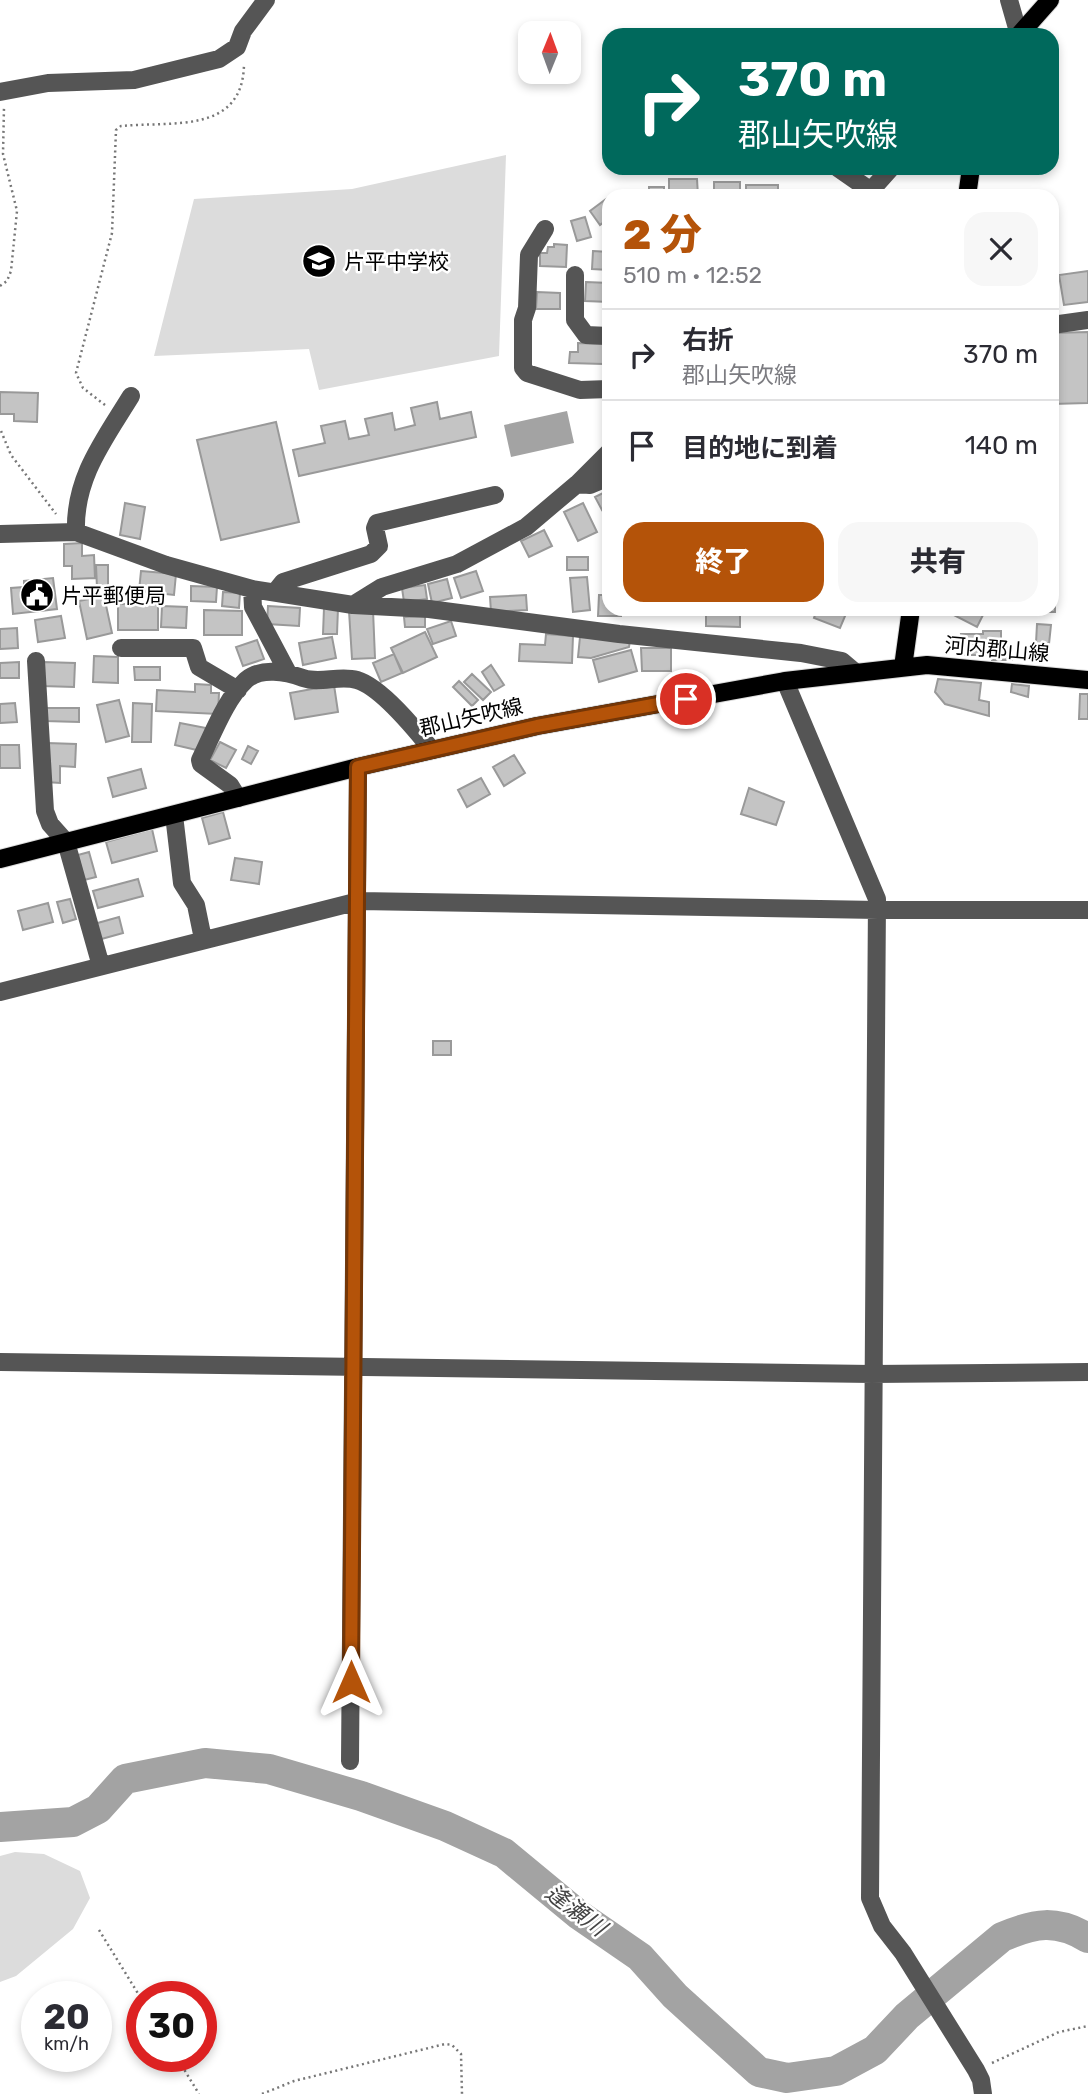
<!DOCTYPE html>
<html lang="ja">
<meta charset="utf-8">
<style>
body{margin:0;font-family:Rubik,"Noto Sans JP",sans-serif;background:#f7f7f7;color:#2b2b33;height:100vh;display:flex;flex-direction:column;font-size:26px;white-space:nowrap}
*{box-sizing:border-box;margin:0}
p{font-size:23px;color:#7c7c81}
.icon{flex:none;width:38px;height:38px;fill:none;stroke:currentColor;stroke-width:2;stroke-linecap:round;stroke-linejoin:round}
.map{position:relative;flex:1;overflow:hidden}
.panel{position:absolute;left:602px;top:189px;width:457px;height:427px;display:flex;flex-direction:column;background:#fff;border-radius:21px;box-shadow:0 4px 10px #0003}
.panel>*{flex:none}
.guide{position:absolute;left:602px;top:28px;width:457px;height:147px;border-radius:21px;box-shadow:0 4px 10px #0003;background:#00695c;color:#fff;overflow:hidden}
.needle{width:46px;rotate:1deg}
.buttons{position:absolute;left:518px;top:21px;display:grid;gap:14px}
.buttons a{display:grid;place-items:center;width:63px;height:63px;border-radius:14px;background:#fff;box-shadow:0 4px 10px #0003;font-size:35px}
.speed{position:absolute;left:21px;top:1981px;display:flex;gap:14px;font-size:35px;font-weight:700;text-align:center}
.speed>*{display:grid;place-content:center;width:91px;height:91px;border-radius:50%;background:#fff;box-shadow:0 4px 10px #0003;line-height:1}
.speed small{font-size:18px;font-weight:400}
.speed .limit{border:10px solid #d22;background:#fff;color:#111}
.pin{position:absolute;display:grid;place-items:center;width:60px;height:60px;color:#fff;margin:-30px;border:4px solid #fff;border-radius:50%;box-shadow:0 2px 7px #0007}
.me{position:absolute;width:77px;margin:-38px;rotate:0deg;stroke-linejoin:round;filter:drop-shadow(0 0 5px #0008)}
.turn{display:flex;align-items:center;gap:24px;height:147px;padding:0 21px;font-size:32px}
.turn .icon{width:91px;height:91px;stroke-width:2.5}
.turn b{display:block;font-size:49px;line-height:60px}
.round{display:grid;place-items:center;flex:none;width:74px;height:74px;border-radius:21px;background:#f7f7f7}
.summary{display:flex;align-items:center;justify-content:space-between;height:119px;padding:0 21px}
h1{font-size:42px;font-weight:800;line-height:52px;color:#b45309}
.action{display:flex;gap:14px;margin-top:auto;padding:14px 21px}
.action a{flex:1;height:80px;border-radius:21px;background:#b45309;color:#fff;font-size:28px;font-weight:800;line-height:80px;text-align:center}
.action a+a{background:#f7f7f7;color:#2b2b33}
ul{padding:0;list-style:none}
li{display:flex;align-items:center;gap:21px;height:91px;padding:0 21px;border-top:2px solid #e1e1e2}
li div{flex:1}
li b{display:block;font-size:26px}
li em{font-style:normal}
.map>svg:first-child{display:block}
.green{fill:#dcdcdc}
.water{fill:#a3a3a3}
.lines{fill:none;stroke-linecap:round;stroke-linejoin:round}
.river{stroke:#a3a3a3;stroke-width:30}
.building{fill:#c4c4c4;stroke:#999;stroke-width:2}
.major-casing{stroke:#dbdbdb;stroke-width:20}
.path{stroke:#777;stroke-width:2.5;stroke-dasharray:2 3.5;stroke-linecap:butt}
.minor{stroke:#555;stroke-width:18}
.major{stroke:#000;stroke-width:18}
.route-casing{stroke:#753606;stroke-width:18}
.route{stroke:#b45309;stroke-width:12}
.labels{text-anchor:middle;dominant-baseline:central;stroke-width:5;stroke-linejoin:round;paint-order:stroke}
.poi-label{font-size:21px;fill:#000;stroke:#fff;text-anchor:start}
.street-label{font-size:21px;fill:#000;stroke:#fff}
.water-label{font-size:23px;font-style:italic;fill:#444;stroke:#fff}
</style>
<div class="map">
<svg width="1088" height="2094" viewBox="0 0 1088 2094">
<rect width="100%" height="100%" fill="#fff"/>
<path class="green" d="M506,155L499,356L319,390L309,349L154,356L194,199L352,189Z
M15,1852L44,1854L80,1871L90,1898L73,1929L16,1976L0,1982V1856Z"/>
<path class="water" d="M567,411L574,443L511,457L504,425Z"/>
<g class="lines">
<path class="river" d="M0,1827L73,1822L98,1809L125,1779L205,1763L269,1769L361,1796L445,1826L504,1853L579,1915L640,1957L675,1996L759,2072L787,2078L836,2071L875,2050L907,2016L1002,1937C1035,1923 1056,1919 1088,1938"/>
</g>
<path class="building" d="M669,179H697L698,196H669Z
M714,182H740V196H714Z
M746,185H778V196H746Z
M649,187H664V196H638V193H649Z
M606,199L609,218L600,225L590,211Z
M585,217L591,237L577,241L571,221Z
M554,244L567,245L566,267L540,266V253H547L548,247H554Z
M593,251L609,252V270L592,269Z
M1088,271V302L1064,305L1059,275Z
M586,282L609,283V302L585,301Z
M537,292L560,293V309H536Z
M1088,332V403L1052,404V333Z
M578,343L603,344V364L569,363L570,352H578Z
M0,392L38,393L37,422L14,421V414H0Z
M437,402L440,419L471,412L476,437L299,476L293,450L325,443L321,426L345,421L349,439L369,435L365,419L392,413L395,430L415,425L411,408Z
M276,422L299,522L221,540L197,440Z
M609,490V506L602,510L595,497Z
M125,503L145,507L140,539L120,535Z
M583,503L597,532L578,541L564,512Z
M544,530L552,546L529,557L521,541Z
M82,543V556L94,555L95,578L72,579V566H64V544Z
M567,557H588V570H567Z
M96,565H108V588H97Z
M141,571L176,574L174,595L139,591Z
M476,571L483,591L461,598L454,578Z
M587,577L590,610L573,612L570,578Z
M53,578L57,609L13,614L11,588L24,587V581Z
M447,579L452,598L432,603L428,584Z
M425,585L427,599L404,602L402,588Z
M191,586L217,587L216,602L191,601Z
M1052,590H1055V612H1031V609H1052Z
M223,592L240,593L239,608L222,606Z
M526,595L527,610L491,612L490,597Z
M599,595H609V609H621V616H598Z
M104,596L112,633L87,639L79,601Z
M118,604H158V630H118Z
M162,606L187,607L186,628L161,627Z
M268,606L300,608L299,626L267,624Z
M324,608H338L337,634H323Z
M706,609H740V627L706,626Z
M817,609H848L840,628L814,618Z
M947,609H986L977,627L946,611Z
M204,610L242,611V635H204Z
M373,610L375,658L352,659L349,611Z
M61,616L65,638L38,642L35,620Z
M425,616V627H405L404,617Z
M451,621L456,636L433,644L427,629Z
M1037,624L1051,625L1049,644L1036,643Z
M17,628L18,648L0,649V629Z
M983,631H1001V644H1012V660H992V655H964L961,634H983Z
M425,632L437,657L403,673L391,648Z
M546,634L573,636L572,663L519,661L520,644L545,645Z
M332,637L336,658L303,665L299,643Z
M580,637L630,640L629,647L591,658L578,657Z
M257,640L264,659L243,666L236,647Z
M641,648H671V671H642Z
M631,650L637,671L599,682L593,660Z
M394,654L402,673L381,682L373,663Z
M94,656L118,657V683L93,682Z
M19,662V678H0V663Z
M43,662L75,663L74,687L42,686Z
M491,665L504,685L494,691L482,672Z
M134,667H160V680H135Z
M472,674L491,692L483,700L464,682Z
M938,679L981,683L979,700L989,702V716L945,704L935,692Z
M459,681L478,700L472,706L453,687Z
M195,684L211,685V693H219L218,714L156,711L157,690L195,692Z
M1012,684L1029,686L1028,697L1011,692Z
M334,685L338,712L295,719L290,693Z
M1080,694H1088V719H1079Z
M119,700L129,736L106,742L97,705Z
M15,703L17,722L0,723V704Z
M133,703L152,704L151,742H132Z
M46,708H79V722L45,721Z
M180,723L206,728L201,751L175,745Z
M220,742L236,750L226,768L210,760Z
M47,743L76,744L75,767L60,766V783L46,782Z
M0,745H19L20,768H0Z
M248,746L258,751L251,764L242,759Z
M514,755L525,773L504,786L493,767Z
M141,769L146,788L113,797L108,778Z
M481,778L490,794L467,807L458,790Z
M749,788L784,802L776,825L741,814Z
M223,812L230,838L209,844L202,818Z
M152,829L157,851L112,863L106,842Z
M89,852L96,877L84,880L78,855Z
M235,858L262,862L259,884L231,880Z
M138,879L143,896L98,908L93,891Z
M70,899L76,919L63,923L57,902Z
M48,903L53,922L23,930L18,911Z
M119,917L123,933L98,940L94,924Z
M433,1041H451V1055H433Z"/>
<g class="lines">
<g class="major-casing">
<path id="major" d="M1019,35L1050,0
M967,196L971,168
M903,667L911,609
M0,859L358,767L537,726L785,681L927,665L1088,680"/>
</g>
<path class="path" d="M0,286L7,281L11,271L17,211L3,154L4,107
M105,405L83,388L76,373L112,233L116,130L121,126C171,121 243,135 244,64
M1,431L11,455L56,514
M99,1930L142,2000
M176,2056L199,2094
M992,2063L1059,2032L1088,2026
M262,2094L294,2081L445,2044L452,2045L461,2054L462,2094"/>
<path class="minor" d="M1009,0L1019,35
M0,92L48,83L134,80L219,59L237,47L243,31L266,0
M838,168L871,191
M866,196L891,168
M545,229L529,255L527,308L523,320V368L527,373L580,390L609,389
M575,275V320L586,335L609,336
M1052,325L1088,320
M577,484L590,485L609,477
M76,532C74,478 104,440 131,396
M0,534L76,532L166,565L252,589L353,605L429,609L619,634L801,653L842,661L855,672
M252,589L253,607L288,673
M275,592L283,582L371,554L379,546L375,528L377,523L495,495
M353,605L382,587L457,564L526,527L577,484L609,452
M121,648H193L199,667L238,690
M36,661L45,811L50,824L66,842L101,966
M785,681L877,899L870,1898L882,1926L903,1953L976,2070L981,2080L983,2094
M238,798L230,785L201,764L200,760C213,734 225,700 246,680C261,667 286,672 303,678C320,684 339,675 357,680C381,687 416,730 432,750
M174,815L182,883L196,905L203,939
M0,992L359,901L878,910H1088
M0,1362L872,1374L1088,1372
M350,1761L358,767"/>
<use href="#major" class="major"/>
</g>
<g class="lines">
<g class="route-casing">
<path id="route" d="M351,1682L358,767L537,726L686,699"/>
</g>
<use href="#route" class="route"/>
</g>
<defs>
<g id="school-disc" transform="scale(1.75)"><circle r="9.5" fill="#000" stroke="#fff"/><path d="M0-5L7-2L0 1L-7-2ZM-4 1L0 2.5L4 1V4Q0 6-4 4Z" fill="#fff"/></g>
<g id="civic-disc" transform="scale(1.75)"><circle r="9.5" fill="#000" stroke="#fff"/><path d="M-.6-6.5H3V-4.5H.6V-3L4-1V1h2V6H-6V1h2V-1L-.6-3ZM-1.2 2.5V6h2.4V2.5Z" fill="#fff"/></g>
</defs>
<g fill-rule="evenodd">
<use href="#school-disc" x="319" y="261"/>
<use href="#civic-disc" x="37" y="595"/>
</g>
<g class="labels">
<g class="poi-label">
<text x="344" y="261">片平中学校</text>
<text x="61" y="595">片平郵便局</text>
</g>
<g class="street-label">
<text transform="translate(997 649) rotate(5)">河内郡山線</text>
<text transform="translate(471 717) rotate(-13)">郡山矢吹線</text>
</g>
<g class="water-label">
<text transform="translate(576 1910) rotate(37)">逢瀬川</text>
</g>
</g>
</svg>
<div class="buttons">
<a><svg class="needle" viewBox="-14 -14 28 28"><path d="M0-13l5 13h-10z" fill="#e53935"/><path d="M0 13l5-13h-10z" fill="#7c7c81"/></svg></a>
</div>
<div class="speed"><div>20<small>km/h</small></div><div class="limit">30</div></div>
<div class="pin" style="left:686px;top:699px;background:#d93025"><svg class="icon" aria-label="arrive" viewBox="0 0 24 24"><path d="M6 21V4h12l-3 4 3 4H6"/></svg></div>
<svg class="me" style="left:351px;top:1682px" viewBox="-20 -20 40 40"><path d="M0-17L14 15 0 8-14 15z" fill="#b45309" stroke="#fff" stroke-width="4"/></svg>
<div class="guide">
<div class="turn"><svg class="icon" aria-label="right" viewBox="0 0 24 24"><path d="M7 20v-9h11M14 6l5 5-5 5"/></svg><div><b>370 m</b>郡山矢吹線</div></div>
</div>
<section class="panel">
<div class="summary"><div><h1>2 分</h1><p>510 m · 12:52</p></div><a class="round"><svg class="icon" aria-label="close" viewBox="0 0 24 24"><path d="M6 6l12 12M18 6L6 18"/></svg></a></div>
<ul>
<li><svg class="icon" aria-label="right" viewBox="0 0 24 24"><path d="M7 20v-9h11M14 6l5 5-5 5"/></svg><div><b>右折</b><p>郡山矢吹線</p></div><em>370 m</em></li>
<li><svg class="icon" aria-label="arrive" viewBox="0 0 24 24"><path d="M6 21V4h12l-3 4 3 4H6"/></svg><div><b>目的地に到着</b></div><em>140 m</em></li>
</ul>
<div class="action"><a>終了</a><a>共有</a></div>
</section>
</div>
